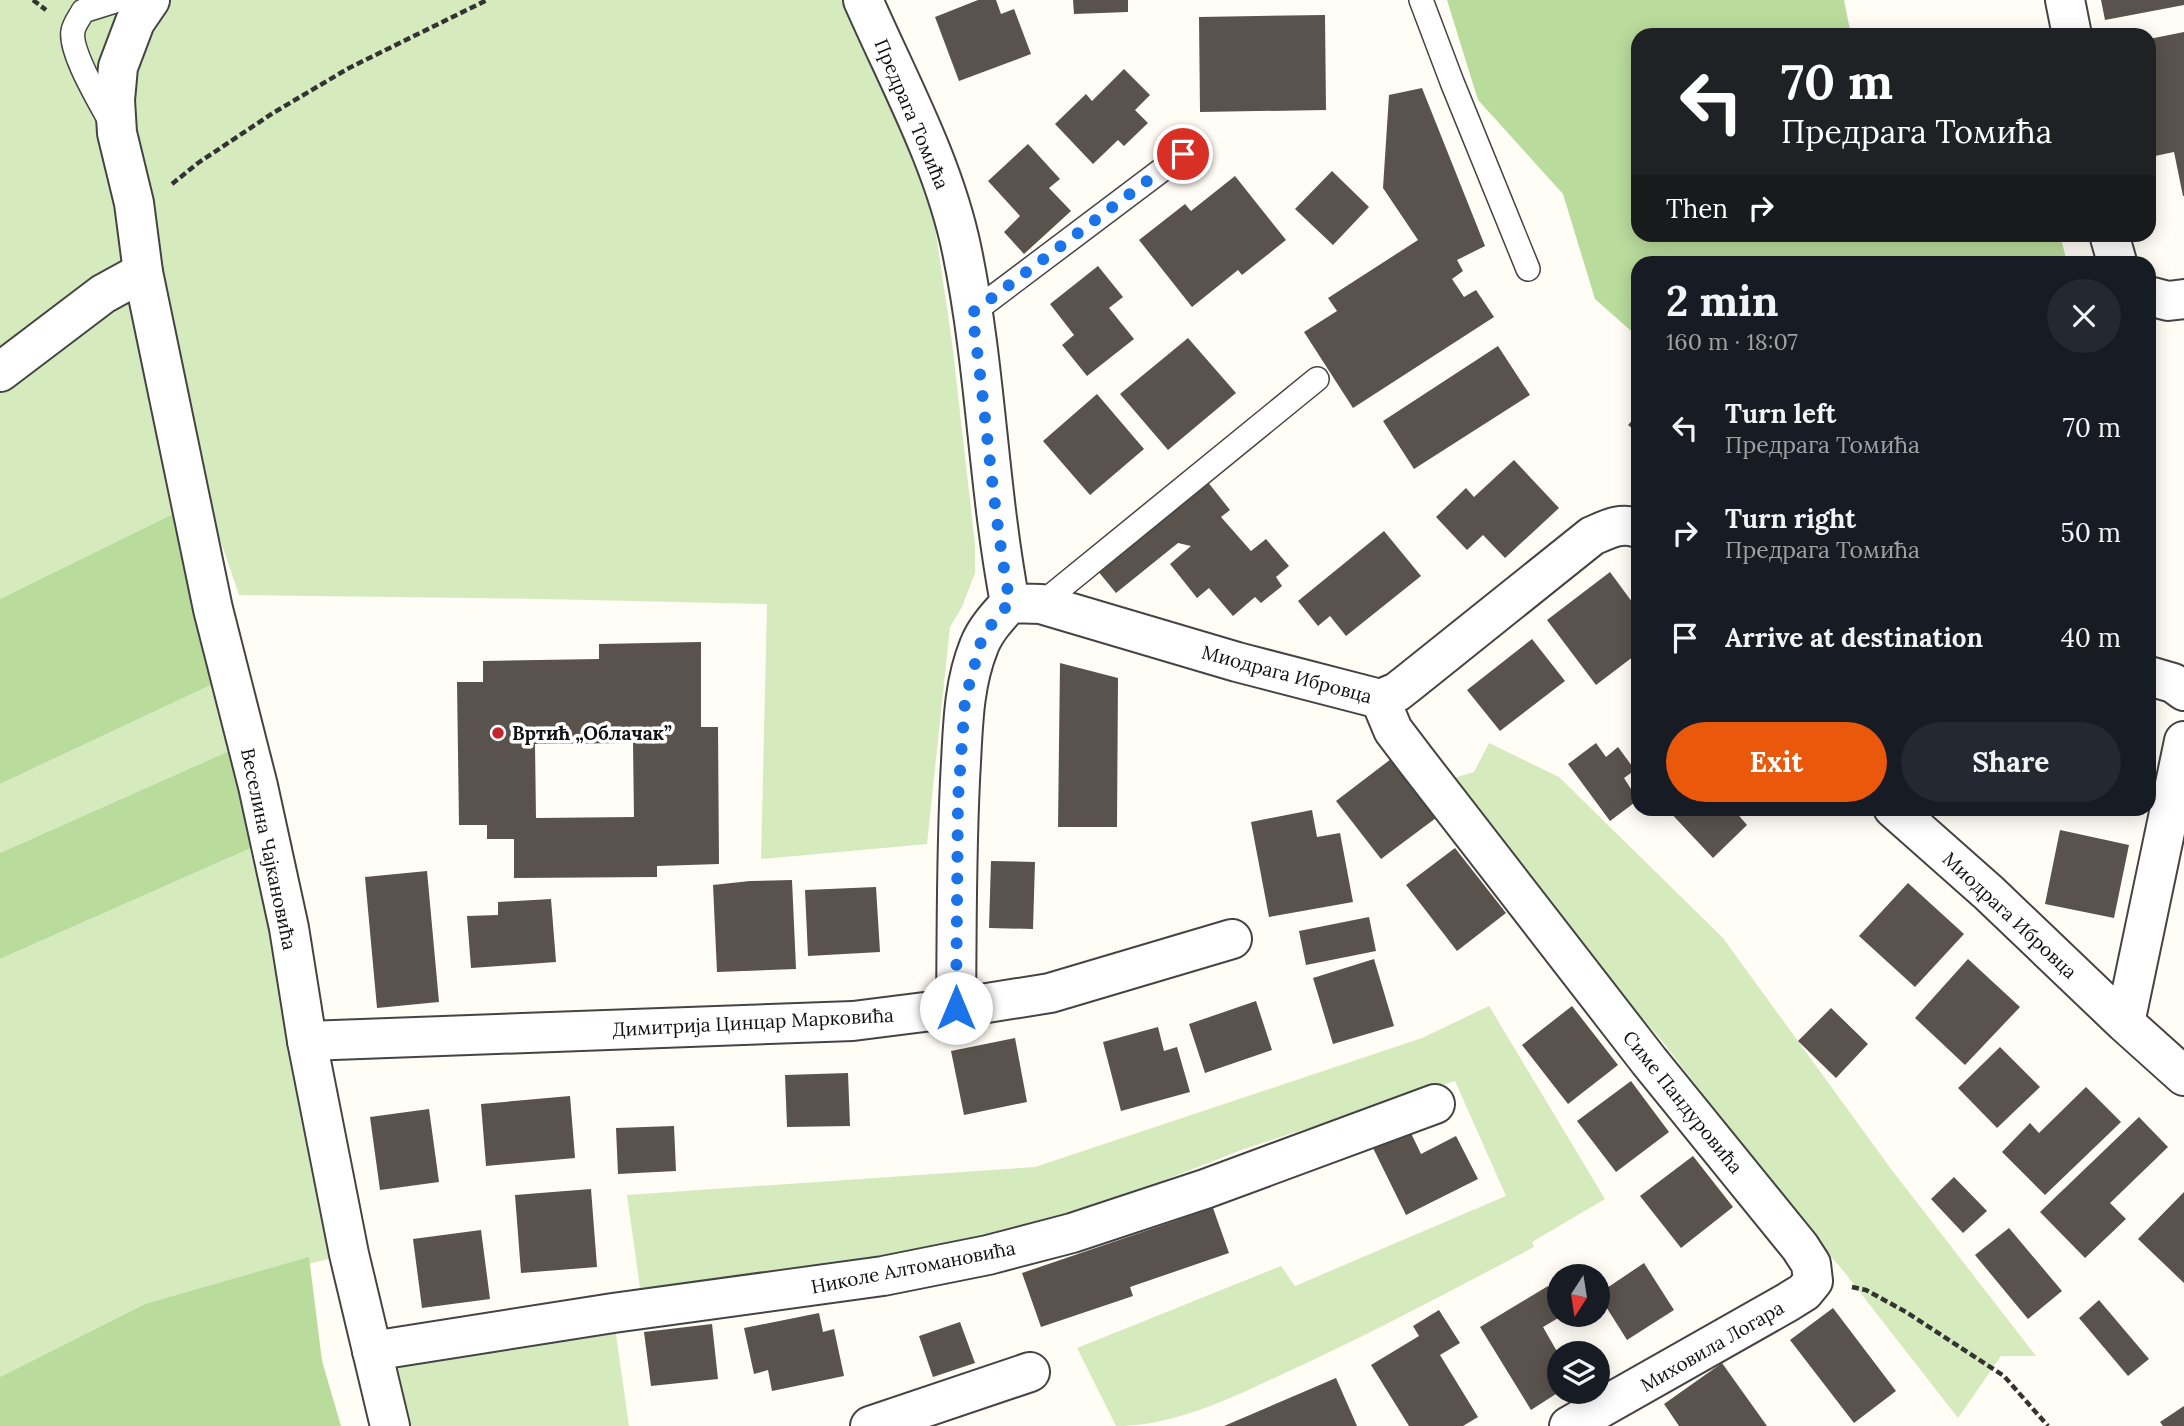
<!DOCTYPE html>
<meta charset="utf-8">
<style>
body{margin:0;font-family:Lora,serif;background:#242831;color:#f1f3f6;height:100vh;display:flex;flex-direction:column;font-size:26px;white-space:nowrap}
*{box-sizing:border-box;margin:0}
p{font-size:23px;color:#9ea1a6}
.icon{flex:none;width:38px;height:38px;fill:none;stroke:currentColor;stroke-width:2;stroke-linecap:round;stroke-linejoin:round}
.map{position:relative;flex:1;overflow:hidden}
.panel{position:absolute;left:1631px;top:256px;width:525px;height:560px;display:flex;flex-direction:column;background:#171b24;border-radius:21px;box-shadow:0 4px 18px #0003}
.panel>*{flex:none}
.guide{position:absolute;left:1631px;top:28px;width:525px;height:214px;border-radius:21px;box-shadow:0 4px 18px #0003;background:#202124;color:#fff;overflow:hidden}
.needle{width:46px;rotate:192deg}
.buttons{position:absolute;left:1547px;top:1264px;display:grid;gap:14px}
.buttons a{display:grid;place-items:center;width:63px;height:63px;border-radius:50%;background:#171b24;box-shadow:0 4px 18px #0003;font-size:35px}
.pin{position:absolute;display:grid;place-items:center;width:60px;height:60px;color:#fff;margin:-30px;border:4px solid #fff;border-radius:50%;box-shadow:0 2px 7px #0007}
.me{position:absolute;width:77px;margin:-38px;rotate:0deg;stroke-linejoin:round;filter:drop-shadow(0 0 5px #0008)}
.turn{display:flex;align-items:center;gap:24px;height:147px;padding:0 35px;font-size:32px}
.turn .icon{width:91px;height:91px;stroke-width:2.5}
.turn b{display:block;font-size:49px;line-height:60px}
.then{display:flex;align-items:center;height:66px;padding:0 35px;background:#0003;gap:14px;font-size:26px}
.round{display:grid;place-items:center;flex:none;width:74px;height:74px;border-radius:37px;background:#242831}
.summary{display:flex;align-items:center;justify-content:space-between;height:119px;padding:0 35px}
h1{font-size:42px;font-weight:700;line-height:52px}
.action{display:flex;gap:14px;margin-top:auto;padding:14px 35px}
.action a{flex:1;height:80px;border-radius:42px;background:#ea580c;color:#fff;font-size:28px;font-weight:700;line-height:80px;text-align:center}
.action a+a{background:#242831;color:#f1f3f6}
ul{padding:0;list-style:none}
li{display:flex;align-items:center;gap:21px;height:105px;padding:0 35px}
li div{flex:1}
li b{display:block;font-size:26px}
li em{font-style:normal}
.map>svg:first-child{display:block}
.green{fill:#d5ebbd}
.forest{fill:#b9dc9c}
.building{fill:#5a524d;fill-rule:evenodd}
.lines{fill:none;stroke-linecap:round;stroke-linejoin:round}
.service-casing{stroke:#444;stroke-width:26}
.minor-casing{stroke:#444;stroke-width:42}
.tertiary-casing{stroke:#444;stroke-width:42}
.path{stroke:#333;stroke-width:4.5;stroke-dasharray:7 3.5;stroke-linecap:butt}
.service{stroke:#fff;stroke-width:23}
.minor{stroke:#fff;stroke-width:38}
.tertiary{stroke:#fff;stroke-width:38}
.route{stroke:#1a73e8;stroke-width:12;stroke-dasharray:0 21.6}
.poi-dot{fill:#c4262e;stroke:#fff;stroke-width:2.5}
.labels{text-anchor:middle;dominant-baseline:central;stroke-width:7;stroke-linejoin:round;paint-order:stroke}
.street-label{font-size:19px;fill:#111;stroke:#fff}
.poi-label{font-size:19px;font-weight:bold;fill:#111;stroke:#fff;text-anchor:start}
</style>
<div class="map">
<svg width="2184" height="1426" viewBox="0 0 2184 1426">
<rect width="100%" height="100%" fill="#fffdf5"/>
<path class="green" d="M0,0H842L860,43L907,134L930,193L952,342L975,544V573L962,607L950,627L927,844L761,859L767,604L544,599L239,595L166,381L191,505L0,599Z
M230,676L247,743L0,853V784Z
M1489,743L1559,777L1723,938L1891,1169L2036,1356H2001L1958,1418L1841,1268L1811,1235L1662,1041L1561,925L1450,779L1474,772Z
M269,840L349,1254L145,1304L0,1377V959Z
M1489,1006L1605,1199L1532,1242L1534,1247C1452,1290 1371,1334 1287,1372C1233,1397 1176,1426 1116,1426L1077,1348L1281,1266L1295,1286L1506,1196L1455,1081L1244,1149L1039,1229L743,1283L640,1288L627,1195L1035,1167L1422,1038Z
M613,1313L629,1426H390L372,1351Z"/>
<path class="forest" d="M1447,0H1844L1851,35H1638V234L2060,235L2067,262H1638V337L1595,299L1563,194L1478,100Z
M191,505L230,676L0,784V599Z
M247,743L269,840L0,959V853Z
M309,1257L322,1361L341,1426H0V1377L145,1304Z"/>
<path class="building" d="M978,0H996L1001,14L1014,9L1031,54L959,81L935,17Z
M1073,0H1128V12L1074,14Z
M2101,0H2184V5L2105,20Z
M1325,15L1326,110L1200,112L1199,17Z
M2184,32V196H2183L2174,152L2155,156L2149,128V39Z
M1124,69L1150,95L1135,110L1148,123L1124,146L1118,140L1093,164L1055,124L1086,94L1092,101Z
M1422,88L1485,246L1457,260L1463,271L1452,279L1464,297L1476,290L1494,317L1353,408L1304,332L1337,311L1328,298L1418,240L1383,188L1389,95Z
M1028,144L1060,179L1049,188L1071,211L1024,254L1004,232L1020,216L988,181Z
M1332,171L1369,207L1333,245L1295,209Z
M1235,176L1286,240L1242,275L1238,270L1192,307L1139,240L1185,204L1191,211Z
M1098,266L1123,297L1109,308L1134,339L1087,376L1062,345L1074,335L1050,304Z
M1188,338L1236,393L1168,450L1120,394Z
M1498,346L1530,395L1414,469L1383,421Z
M1097,394L1144,449L1090,495L1043,441Z
M1638,414V433L1628,425Z
M1514,460L1559,508L1505,558L1483,535L1467,550L1436,517L1466,488L1474,497Z
M1207,481L1230,510L1221,517L1251,551L1266,539L1289,566L1276,577L1282,586L1261,603L1255,597L1233,616L1209,588L1197,598L1170,564L1191,546L1178,543L1116,593L1097,570Z
M1384,531L1421,576L1346,636L1330,616L1318,626L1298,601Z
M1610,572L1638,610V653L1596,685L1547,620Z
M1532,639L1565,681L1500,731L1467,690Z
M701,642V727H718L719,864L657,866V877L514,878V839H487V825H459L457,682H483V661L599,659V644ZM633,743L634,817L536,818L535,744Z
M1060,663L1118,678L1117,827H1058Z
M1596,743L1606,757L1618,747L1635,770L1624,778L1638,800L1610,821L1568,764Z
M1391,759L1436,818L1381,859L1336,801Z
M1666,808H1736L1734,810L1747,825L1713,858Z
M1312,810L1317,837L1340,833L1353,902L1269,917L1251,822Z
M2060,830L2129,845L2114,918L2045,904Z
M1455,848L1506,913L1457,951L1406,885Z
M991,861L1035,862L1033,929L989,928Z
M427,871L439,1002L377,1008L365,877Z
M792,880L796,969L717,972L713,885L750,881Z
M1908,883L1964,934L1915,987L1859,936Z
M876,887L880,952L808,956L805,890Z
M551,899L556,962L471,968L467,916L498,915V902Z
M1369,917L1376,951L1306,965L1299,931Z
M1374,959L1394,1026L1333,1044L1313,978Z
M1968,959L2020,1007L1965,1065L1915,1018Z
M1256,1001L1272,1050L1205,1073L1189,1024Z
M1572,1006L1618,1065L1568,1104L1522,1045Z
M1831,1008L1868,1044L1836,1078L1798,1041Z
M1158,1027L1164,1051L1177,1047L1190,1092L1121,1111L1103,1042Z
M1015,1038L1027,1102L964,1115L951,1051Z
M2000,1047L2040,1087L1997,1128L1958,1088Z
M848,1073L850,1126L787,1127L785,1075Z
M1631,1081L1669,1132L1616,1172L1577,1121Z
M2086,1087L2121,1122L2045,1195L2002,1152L2030,1123L2039,1133Z
M570,1096L575,1158L486,1166L481,1104Z
M429,1109L439,1182L380,1190L370,1117Z
M2139,1117L2168,1147L2110,1203L2126,1219L2085,1258L2040,1212Z
M674,1126L676,1171L618,1174L616,1128Z
M1409,1129L1421,1154L1456,1136L1478,1179L1406,1215L1373,1148Z
M1693,1156L1733,1207L1681,1248L1640,1196Z
M1954,1177L1987,1211L1963,1233L1931,1199Z
M591,1189L597,1267L521,1273L515,1195Z
M2184,1192V1283L2138,1239Z
M1213,1208L1229,1253L1130,1287L1133,1296L1041,1327L1022,1273Z
M2009,1228L2062,1291L2028,1319L1975,1255Z
M481,1230L490,1299L422,1308L413,1239Z
M1644,1263L1674,1310L1627,1340L1598,1294Z
M1548,1286L1559,1305V1314H1565L1543,1327L1559,1355V1392L1531,1410L1480,1327Z
M2099,1300L2149,1359L2128,1376L2079,1318Z
M1833,1308L1896,1391L1854,1423L1790,1340Z
M1439,1310L1460,1343L1440,1355L1478,1417L1463,1426H1409L1371,1365L1419,1336L1413,1326Z
M819,1313L823,1332L834,1329L844,1376L772,1391L768,1370L754,1374L744,1328Z
M960,1322L975,1363L933,1377L919,1336Z
M712,1324L718,1379L651,1386L644,1332Z
M1722,1363L1767,1426H1679L1664,1404Z
M1336,1378L1357,1426H1224Z
M2184,1406V1426H2163L2160,1422Z"/>
<g class="lines">
<g class="service-casing">
<path id="service" d="M1421,0L1452,82L1528,269
M110,121C100,102 69,51 73,31C74,24 80,17 83,11L118,0
M972,313L1183,154
M1041,604L1317,379"/>
</g>
<g class="minor-casing">
<path id="minor" d="M863,0C899,82 944,163 962,251C986,367 988,487 1010,603
M2065,0L2072,35
M2109,234L2117,262
M2149,296L2168,301L2184,299
M0,372L103,294L143,272
M1010,603L1041,604L1237,662L1380,699L1397,692L1411,681L1592,536C1608,529 1620,522 1638,528
M2149,676L2173,683L2184,691
M1380,699L1393,730L1415,759L1649,1061L1800,1247L1811,1264L1813,1281L1804,1292L1788,1302L1569,1426
M1893,808L1989,893L2125,1023L2184,1076
M956,1008C957,926 956,844 961,762C963,723 964,683 979,646C985,630 998,616 1010,603
M2125,1023L2184,741
M307,1041L853,1021L956,1008L1050,993L1232,939
M372,1351L613,1313L883,1276L988,1255L1072,1233L1205,1189L1435,1104
M870,1426L1030,1372"/>
</g>
<g class="tertiary-casing">
<path id="tertiary" d="M150,0L135,22L118,67L115,100L117,133L134,203L143,272L213,609L258,786L289,928L307,1041L349,1254L390,1426"/>
</g>
<path class="path" d="M33,0L46,10
M172,184L198,163L273,113L349,68L487,0
M1852,1287L1866,1290L1906,1312L2004,1376L2048,1426"/>
<use href="#service" class="service"/>
<use href="#minor" class="minor"/>
<use href="#tertiary" class="tertiary"/>
</g>
<g class="lines">
<path class="route" d="M956,1008L958,799L965,700L982,638L999,614L1010,603C992,507 986,409 972,313L1183,154"/>
</g>
<circle class="poi-dot" cx="498" cy="733" r="7"/>
<g class="labels">
<g class="street-label">
<text transform="translate(912 114) rotate(67)">Предрага Томића</text>
<text transform="translate(1287 674) rotate(15)">Миодрага Ибровца</text>
<text transform="translate(269 849) rotate(78)">Веселина Чајкановића</text>
<text transform="translate(2010 915) rotate(43)">Миодрага Ибровца</text>
<text transform="translate(753 1022) rotate(-3)">Димитрија Цинцар Марковића</text>
<text transform="translate(1683 1102) rotate(51)">Симе Пандуровића</text>
<text transform="translate(913 1267) rotate(-11)">Николе Алтомановића</text>
<text transform="translate(1712 1346) rotate(-30)">Миховила Логара</text>
</g>
<g class="poi-label">
<text x="512" y="733">Вртић „Облачак”</text>
</g>
</g>
</svg>
<div class="buttons">
<a><svg class="needle" viewBox="-14 -14 28 28"><path d="M0-13l5 13h-10z" fill="#e53935"/><path d="M0 13l5-13h-10z" fill="#9ea1a6"/></svg></a>
<a><svg class="icon" aria-label="layers" viewBox="0 0 24 24"><path d="M12 4l9 5-9 5-9-5zM3 14l9 5 9-5"/></svg></a>
</div>
<div class="pin" style="left:1183px;top:154px;background:#d93025"><svg class="icon" aria-label="arrive" viewBox="0 0 24 24"><path d="M6 21V4h12l-3 4 3 4H6"/></svg></div>
<svg class="me" style="left:956px;top:1008px" viewBox="-20 -20 40 40"><circle r="19" fill="#fff"/><path d="M0-13L10 11 0 6-10 11z" fill="#1a73e8"/></svg>
<div class="guide">
<div class="turn"><svg class="icon" aria-label="left" viewBox="0 0 24 24"><path d="M17 20v-9H6M10 6l-5 5 5 5"/></svg><div><b>70 m</b>Предрага Томића</div></div>
<div class="then">Then<svg class="icon" aria-label="right" viewBox="0 0 24 24"><path d="M7 20v-9h11M14 6l5 5-5 5"/></svg></div>
</div>
<section class="panel">
<div class="summary"><div><h1>2 min</h1><p>160 m · 18:07</p></div><a class="round"><svg class="icon" aria-label="close" viewBox="0 0 24 24"><path d="M6 6l12 12M18 6L6 18"/></svg></a></div>
<ul>
<li><svg class="icon" aria-label="left" viewBox="0 0 24 24"><path d="M17 20v-9H6M10 6l-5 5 5 5"/></svg><div><b>Turn left</b><p>Предрага Томића</p></div><em>70 m</em></li>
<li><svg class="icon" aria-label="right" viewBox="0 0 24 24"><path d="M7 20v-9h11M14 6l5 5-5 5"/></svg><div><b>Turn right</b><p>Предрага Томића</p></div><em>50 m</em></li>
<li><svg class="icon" aria-label="arrive" viewBox="0 0 24 24"><path d="M6 21V4h12l-3 4 3 4H6"/></svg><div><b>Arrive at destination</b></div><em>40 m</em></li>
</ul>
<div class="action"><a>Exit</a><a>Share</a></div>
</section>
</div>
